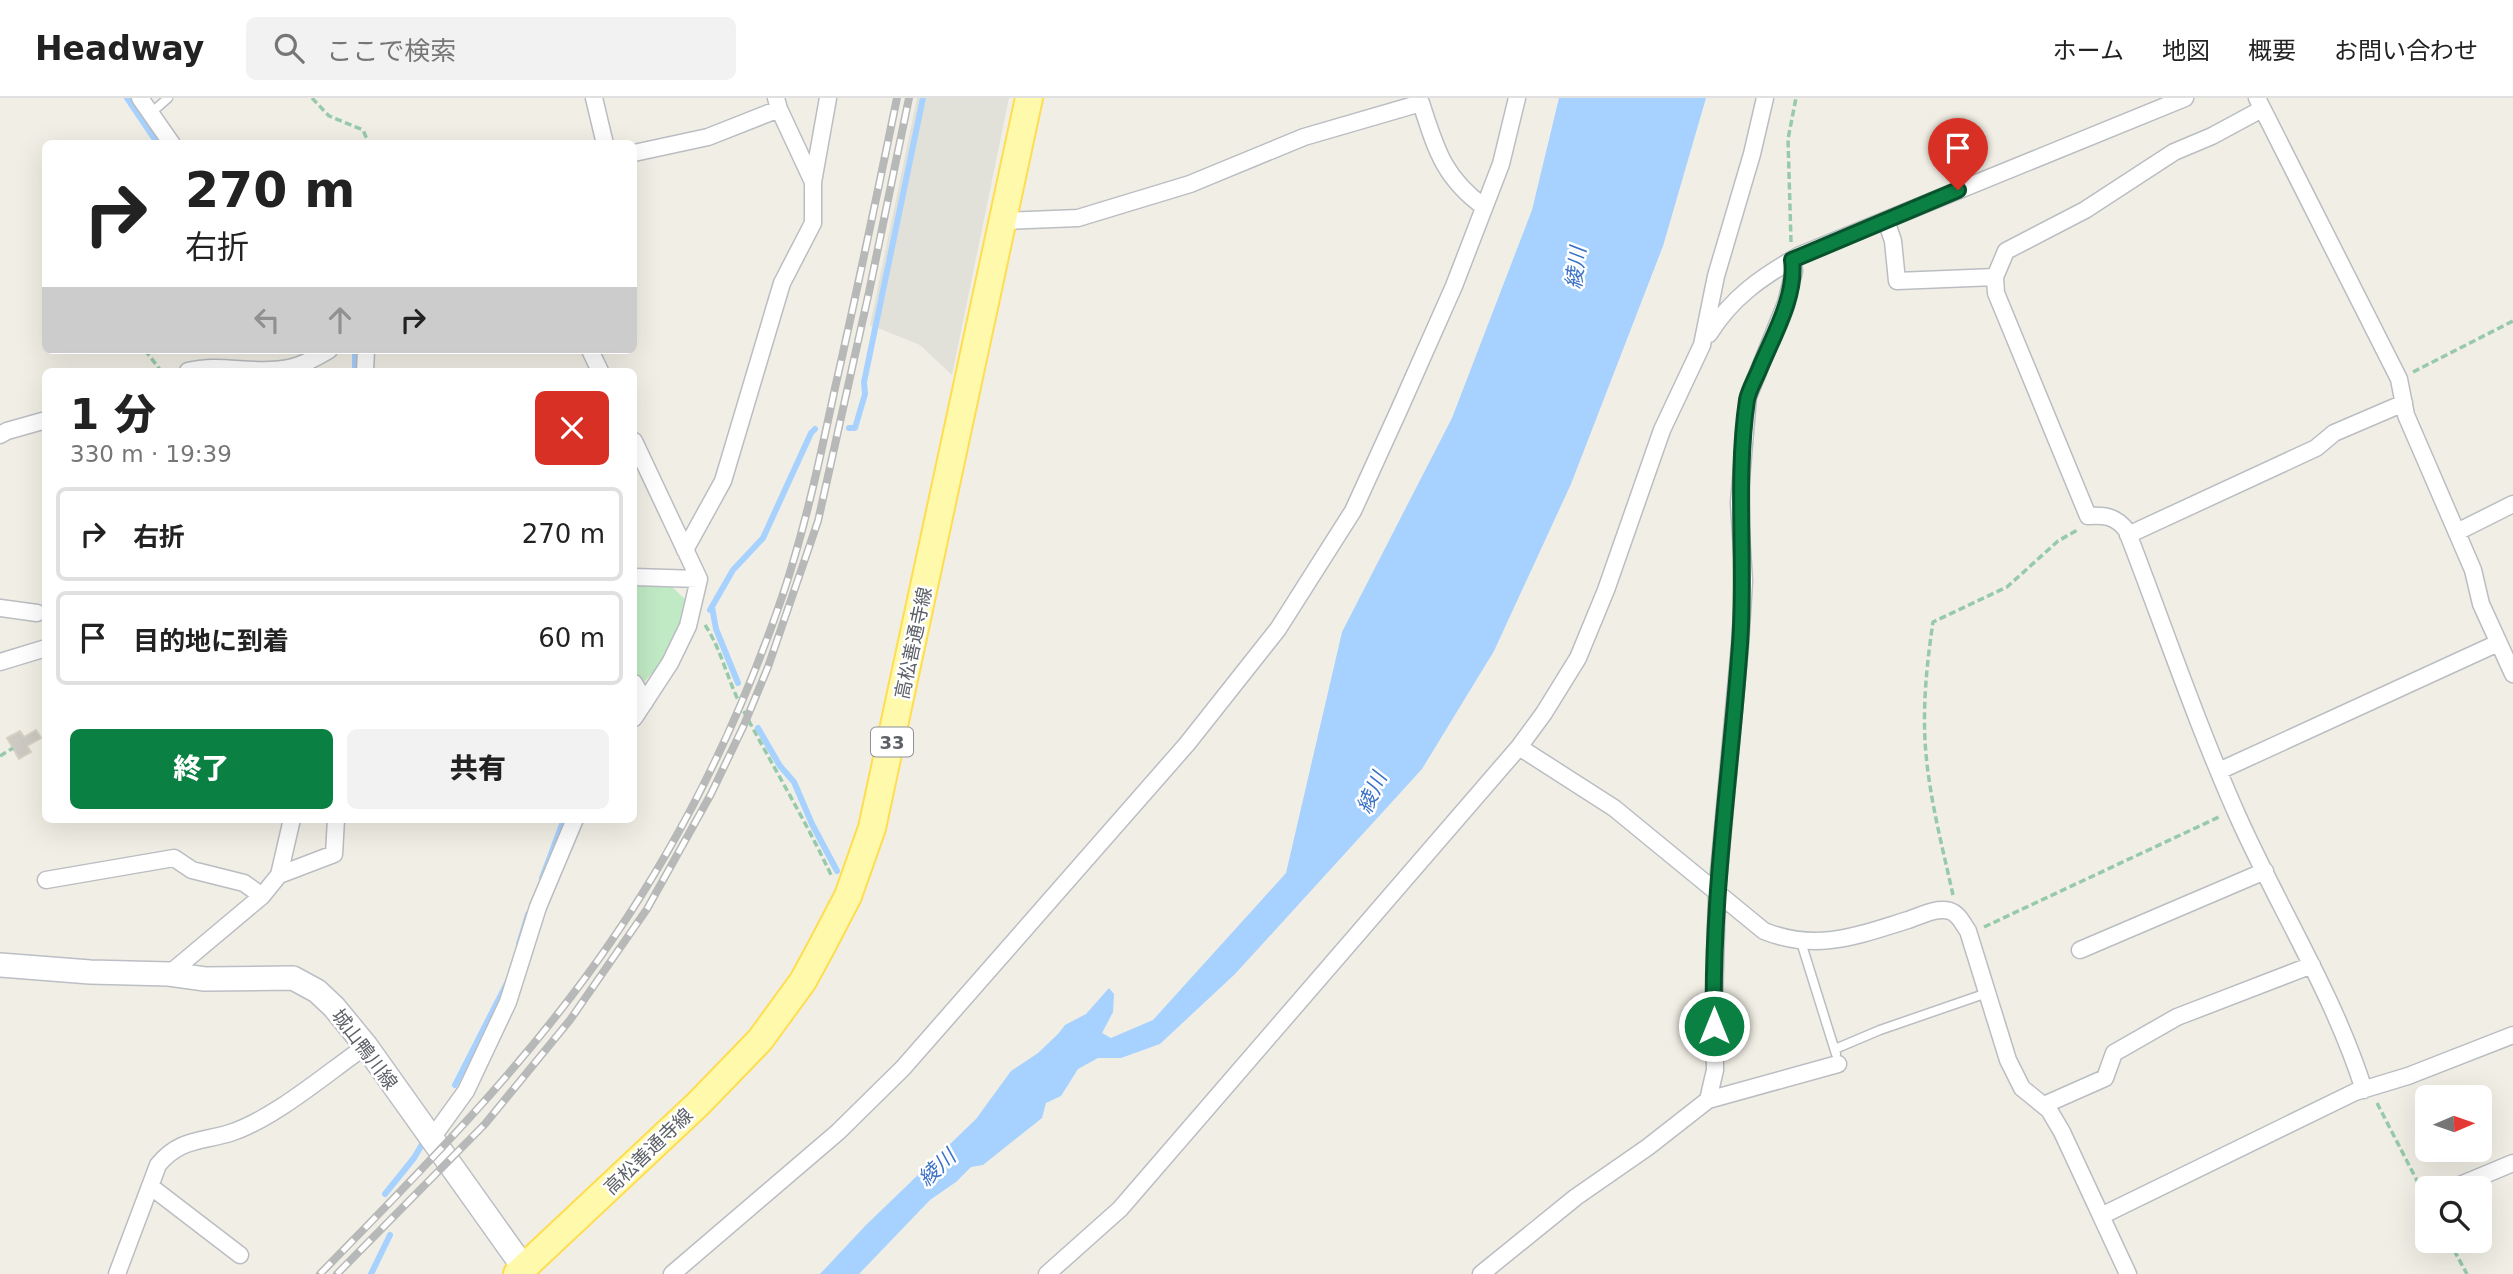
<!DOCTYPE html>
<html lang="ja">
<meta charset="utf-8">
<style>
body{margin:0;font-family:"DejaVu Sans","Noto Sans JP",sans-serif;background:#f2f2f2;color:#222;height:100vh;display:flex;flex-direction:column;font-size:26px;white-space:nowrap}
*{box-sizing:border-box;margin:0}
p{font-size:23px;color:#767676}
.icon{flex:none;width:38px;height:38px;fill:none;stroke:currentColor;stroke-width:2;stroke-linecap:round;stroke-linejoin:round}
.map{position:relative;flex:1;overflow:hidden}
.details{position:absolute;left:42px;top:270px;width:595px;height:455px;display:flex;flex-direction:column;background:#fff;border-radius:10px;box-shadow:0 7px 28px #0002}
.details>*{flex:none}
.banner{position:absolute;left:42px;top:42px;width:595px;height:214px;border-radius:10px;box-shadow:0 7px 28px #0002;background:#fff;color:#222;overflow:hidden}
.needle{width:46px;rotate:88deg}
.fabs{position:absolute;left:2415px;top:987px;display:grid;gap:14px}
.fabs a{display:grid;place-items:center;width:77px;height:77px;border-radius:10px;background:#fff;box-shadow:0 7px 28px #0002;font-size:35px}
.pin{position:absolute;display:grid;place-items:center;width:60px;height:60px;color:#fff;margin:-72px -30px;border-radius:50% 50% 50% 0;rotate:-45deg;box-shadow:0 0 7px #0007}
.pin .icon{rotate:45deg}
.me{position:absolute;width:77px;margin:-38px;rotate:0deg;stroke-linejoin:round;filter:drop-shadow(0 0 5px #0008)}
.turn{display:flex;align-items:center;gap:24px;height:147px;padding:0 28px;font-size:32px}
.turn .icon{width:91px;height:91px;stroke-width:2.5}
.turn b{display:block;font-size:49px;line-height:60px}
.lanes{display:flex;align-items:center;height:66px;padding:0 28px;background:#0003;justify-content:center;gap:35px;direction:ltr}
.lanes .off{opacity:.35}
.round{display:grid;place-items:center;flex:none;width:74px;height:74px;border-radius:10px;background:#f2f2f2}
.head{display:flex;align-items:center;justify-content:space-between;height:119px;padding:0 28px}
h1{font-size:42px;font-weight:800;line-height:52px}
.button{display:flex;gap:14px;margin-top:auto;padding:14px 28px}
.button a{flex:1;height:80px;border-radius:10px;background:#0b8043;color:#fff;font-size:28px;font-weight:800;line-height:80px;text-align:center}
.button a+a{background:#f2f2f2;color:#222}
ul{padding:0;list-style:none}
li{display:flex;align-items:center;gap:21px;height:94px;margin:0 14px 10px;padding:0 14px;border:4px solid #e0e0e0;border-radius:10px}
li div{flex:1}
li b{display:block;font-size:26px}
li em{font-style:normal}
header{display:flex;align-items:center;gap:42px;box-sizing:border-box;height:98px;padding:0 35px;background:#fff;border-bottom:2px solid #e0e0e0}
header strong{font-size:33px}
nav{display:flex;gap:38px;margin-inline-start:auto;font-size:24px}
.search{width:490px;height:63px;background:#f2f2f2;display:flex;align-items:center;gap:18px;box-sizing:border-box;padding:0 24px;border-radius:10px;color:#767676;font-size:26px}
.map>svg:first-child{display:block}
.industrial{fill:#e1e1da}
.green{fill:#c0eac4}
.water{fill:#a7d1ff}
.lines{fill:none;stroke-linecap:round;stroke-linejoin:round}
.stream{stroke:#a7d1ff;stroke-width:6}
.building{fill:#ccc9c2;stroke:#d6d2c3;stroke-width:2}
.lane-casing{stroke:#babdc2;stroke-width:11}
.street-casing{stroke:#babdc2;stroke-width:19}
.secondary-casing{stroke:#bbbec4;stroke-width:26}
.primary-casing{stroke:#ffdd51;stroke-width:30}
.path{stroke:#97caaa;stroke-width:3.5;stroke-dasharray:7 3.5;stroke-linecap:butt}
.lane{stroke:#fff;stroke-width:8}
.street{stroke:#fff;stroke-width:16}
.secondary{stroke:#fff;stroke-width:23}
.primary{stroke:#fff9ac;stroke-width:26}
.rail-casing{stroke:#b7b8b8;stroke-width:8}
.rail{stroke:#fff;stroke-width:5;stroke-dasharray:16;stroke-linecap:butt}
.route-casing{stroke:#07532c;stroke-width:18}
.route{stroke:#0b8043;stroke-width:12}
.labels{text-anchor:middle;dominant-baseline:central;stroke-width:5;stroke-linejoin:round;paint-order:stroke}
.shield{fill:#fff;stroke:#8e9095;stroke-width:2}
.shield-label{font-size:18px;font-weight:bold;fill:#5d6167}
.street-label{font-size:19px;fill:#5d6167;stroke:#fff}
.water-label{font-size:21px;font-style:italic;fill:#3b72c6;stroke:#fff}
</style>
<header>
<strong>Headway</strong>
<div class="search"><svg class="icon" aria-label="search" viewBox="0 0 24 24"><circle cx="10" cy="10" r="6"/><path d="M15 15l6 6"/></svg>ここで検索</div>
<nav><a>ホーム</a><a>地図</a><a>概要</a><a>お問い合わせ</a></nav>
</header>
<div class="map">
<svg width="2513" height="1176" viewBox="0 0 2513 1176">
<rect width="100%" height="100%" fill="#f1efe5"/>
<path class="industrial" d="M917,0H1009L952,277L920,247L870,227Z"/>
<path class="green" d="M634,487L671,488L685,501L678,537L670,556L642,586L634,571Z"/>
<path class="water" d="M1559,0H1706L1663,148L1571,386L1494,553L1422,671L1235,876L1160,946L1121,960H1098L1078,971L1061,998L1046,1005L1042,1020L983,1067L971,1069L956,1084L930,1102L859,1176H820L866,1127L976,1021L1011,973L1038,955L1058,936L1065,927L1086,916L1109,890L1114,896L1113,914L1102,935L1111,940L1153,922L1286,775L1342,534L1452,320L1532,112Z"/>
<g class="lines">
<path class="stream" d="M127,0L158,46
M355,273V252
M849,330H855L865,296L864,284L923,0
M712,509L716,531L738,585
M710,512L733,472L763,440L811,335L815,331
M758,630L780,668L794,684L812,726L837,773
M542,780L564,721
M519,846L528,816
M455,987L508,883
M385,1096L414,1060L424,1043
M371,1176L390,1137"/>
</g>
<path class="building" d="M36,632L41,640L27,648L31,654L19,661L7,640L20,633L24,639Z"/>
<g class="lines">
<g class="lane-casing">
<path id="lane" d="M152,14L168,0
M1801,844L1836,956
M1835,951L1880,932L1987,895"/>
</g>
<g class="street-casing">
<path id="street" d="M140,0L172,46
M594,0L605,46
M2257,0L2399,281L2406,317L2473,472L2481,506L2513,576
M2262,11L2212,38L2174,54L2085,112L2006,153L1995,179L1996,195L2088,418C2105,417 2116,418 2127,433C2164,529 2197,627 2239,721C2280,812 2334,897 2364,992
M634,55L708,39L779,11
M813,84L828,0
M1886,122L1893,143L1897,183L1995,179
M1004,123L1078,120L1190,86L1304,39L1421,5C1436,51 1443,79 1484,109
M1709,236C1732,199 1763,178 1800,157L2185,0
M590,252L600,273
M188,273C219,265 251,276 283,271C300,269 315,260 329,252
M365,273L366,252
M0,337L7,333L46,322
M634,343L699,481L688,528L670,565L634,620
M2457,434L2513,406
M2128,437L2316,350L2334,335L2404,305
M685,452L723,383L782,185L813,125V84L779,11L776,0
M634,479L699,481
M0,510L37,515
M0,564L46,550
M634,585L645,604
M1519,649L1614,710L1764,833C1817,854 1856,838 1908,822C1920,818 1936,809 1950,813C1959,816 1963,826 1968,833L2008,962L2022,990L2049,1012L2062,1034L2128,1176
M2219,673L2498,545
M279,777L334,756L336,721
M46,782L174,760L192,772L244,785L262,798
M2080,852L2265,773
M169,876L262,798L279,777L292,721
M1708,1002L1715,972L1714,906L1717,795L1740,547L1744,483L1739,405L1748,299L1786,205L1794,173L1792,162
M2044,1007L2105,980L2114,955L2177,919L2312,867
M432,1040L466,993L508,904L538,809L575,721
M150,1088L240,1157
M2453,1090L2513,1065
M2101,1118L2355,994L2408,978L2513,937
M117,1176L158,1067C179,1041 200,1044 230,1035C274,1021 327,975 366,948
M672,1176L838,1034L903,970L1187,646L1278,531L1353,413L1399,312L1454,188L1501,66L1517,0
M1047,1176L1120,1111L1519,649L1544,615L1578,560L1606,492L1662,332L1702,247L1716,178L1752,56L1765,0
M1481,1176L1576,1099L1648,1049L1708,1002L1838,966"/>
</g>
<g class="secondary-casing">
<path id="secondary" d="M0,867L90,874L169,876L205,881L293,880L317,893L334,909L366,948L524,1170"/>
</g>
<g class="primary-casing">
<path id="primary" d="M517,1176L698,1006L760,942L803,883L822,848L848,798L872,730L1029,0"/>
</g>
<path class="path" d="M312,0L329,18L363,32L369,46
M1791,144L1788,41L1796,0
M145,252L161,273
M2413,274L2513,223
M705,527C721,551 727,580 740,606C770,664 804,719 832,779
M0,658L13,650
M1953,797C1942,747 1928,695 1925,643C1923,603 1927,564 1933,524L2007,489L2058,443L2079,431
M1984,829L2221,718
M2377,1005L2427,1102
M2449,1143L2467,1176"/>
<use href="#lane" class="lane"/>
<use href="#street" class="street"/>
<use href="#secondary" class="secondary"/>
<use href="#primary" class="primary"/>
<g class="rail-casing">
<path id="rail" d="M320,1176C424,1070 528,965 612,842C684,737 741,619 782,499C805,431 820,360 835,290C857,194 877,97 897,0
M337,1176L485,1026L570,922L647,811L711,696L744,627L768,569L818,423L869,194L909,0"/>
</g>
<use href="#rail" class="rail"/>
</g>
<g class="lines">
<g class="route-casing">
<path id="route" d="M1714,928C1711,800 1731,674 1740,546C1746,465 1735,383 1747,302C1749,292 1755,282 1759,272C1772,240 1797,198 1792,162L1958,92"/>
</g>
<use href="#route" class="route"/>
</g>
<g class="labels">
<rect class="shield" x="871" y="629.5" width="42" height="29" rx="5"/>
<g class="shield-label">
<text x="892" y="644">33</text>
</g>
<g class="street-label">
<text transform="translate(913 545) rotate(-78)">高松善通寺線</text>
<text transform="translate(365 951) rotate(53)">城山鴨川線</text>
<text transform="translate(648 1053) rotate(-44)">高松善通寺線</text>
</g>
<g class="water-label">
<text transform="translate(1576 170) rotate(-83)">綾川</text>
<text transform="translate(1372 695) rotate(-66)">綾川</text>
<text transform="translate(937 1070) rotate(-43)">綾川</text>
</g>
</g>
</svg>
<div class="fabs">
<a><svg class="needle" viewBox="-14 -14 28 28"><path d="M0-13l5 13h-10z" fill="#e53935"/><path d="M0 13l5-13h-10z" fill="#767676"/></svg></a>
<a><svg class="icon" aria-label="search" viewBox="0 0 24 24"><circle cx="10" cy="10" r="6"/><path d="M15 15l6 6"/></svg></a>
</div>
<div class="pin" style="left:1958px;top:92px;background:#d93025"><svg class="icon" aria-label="arrive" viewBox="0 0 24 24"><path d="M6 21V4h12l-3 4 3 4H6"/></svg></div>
<svg class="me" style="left:1714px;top:928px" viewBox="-20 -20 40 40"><circle r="17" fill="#0b8043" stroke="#fff" stroke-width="3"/><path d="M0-11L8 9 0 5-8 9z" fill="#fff"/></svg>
<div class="banner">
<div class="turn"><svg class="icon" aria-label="right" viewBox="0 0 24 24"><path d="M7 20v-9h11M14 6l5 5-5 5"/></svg><div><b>270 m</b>右折</div></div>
<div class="lanes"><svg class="icon off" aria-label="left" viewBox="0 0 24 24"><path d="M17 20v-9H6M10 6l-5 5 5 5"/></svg><svg class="icon off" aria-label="ahead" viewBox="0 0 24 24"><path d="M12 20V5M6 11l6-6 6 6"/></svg><svg class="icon" aria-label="right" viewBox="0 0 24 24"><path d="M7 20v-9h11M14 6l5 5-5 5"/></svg></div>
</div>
<section class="details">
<div class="head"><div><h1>1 分</h1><p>330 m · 19:39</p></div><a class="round" style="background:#d93025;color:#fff"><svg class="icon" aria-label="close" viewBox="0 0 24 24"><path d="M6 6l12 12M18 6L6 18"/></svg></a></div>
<ul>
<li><svg class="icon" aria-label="right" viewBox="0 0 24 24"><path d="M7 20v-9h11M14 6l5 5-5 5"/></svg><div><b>右折</b></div><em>270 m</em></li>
<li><svg class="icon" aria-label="arrive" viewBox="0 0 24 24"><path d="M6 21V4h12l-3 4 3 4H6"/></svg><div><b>目的地に到着</b></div><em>60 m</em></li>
</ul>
<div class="button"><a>終了</a><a>共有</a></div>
</section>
</div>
